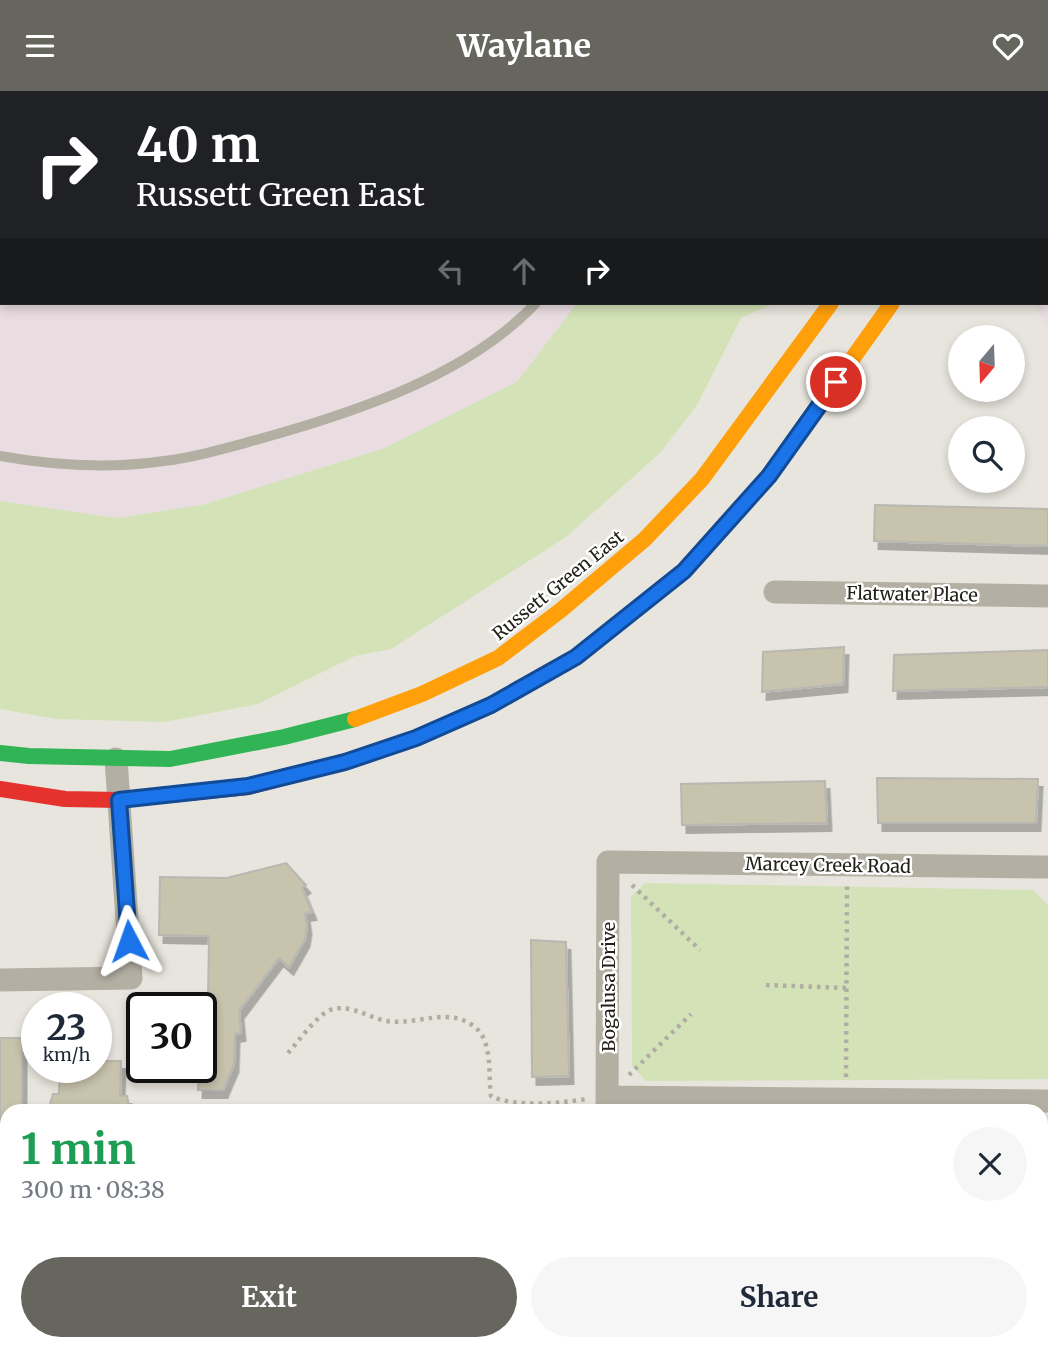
<!DOCTYPE html>
<meta charset="utf-8">
<style>
body{margin:0;font-family:Merriweather,serif;background:#f6f6f7;color:#1f2937;height:100vh;display:flex;flex-direction:column;font-size:26px;white-space:nowrap}
*{box-sizing:border-box;margin:0}
p{font-size:23px;color:#747a83}
.icon{flex:none;width:38px;height:38px;fill:none;stroke:currentColor;stroke-width:2;stroke-linecap:round;stroke-linejoin:round}
.map{position:relative;flex:1;overflow:hidden}
.side{position:absolute;left:0px;top:1013px;width:1048px;height:247px;display:flex;flex-direction:column;background:#fff;border-radius:21px 21px 0 0;box-shadow:0 4px 10px #0003}
.side>*{flex:none}
.top-card{position:absolute;left:0px;top:0px;width:1048px;height:214px;box-shadow:0 4px 10px #0003;background:#202124;color:#fff;overflow:hidden}
.needle{width:46px;rotate:199deg}
.buttons{position:absolute;left:948px;top:234px;display:grid;gap:14px}
.buttons a{display:grid;place-items:center;width:77px;height:77px;border-radius:50%;background:#fff;box-shadow:0 4px 10px #0003;font-size:35px}
.speed{position:absolute;left:21px;top:901px;display:flex;gap:14px;font-size:35px;font-weight:700;text-align:center}
.speed>*{display:grid;place-content:center;width:91px;height:91px;border-radius:50%;background:#fff;box-shadow:0 4px 10px #0003;line-height:1}
.speed small{font-size:18px;font-weight:400}
.speed .limit{border:4px solid #111;border-radius:10px;background:#fff;color:#111}
.pin{position:absolute;display:grid;place-items:center;width:60px;height:60px;color:#fff;margin:-30px;border:4px solid #fff;border-radius:50%;box-shadow:0 2px 7px #0007}
.me{position:absolute;width:77px;margin:-38px;rotate:356deg;stroke-linejoin:round;filter:drop-shadow(0 0 5px #0008)}
.turn{display:flex;align-items:center;gap:24px;height:147px;padding:0 21px;font-size:32px}
.turn .icon{width:91px;height:91px;stroke-width:2.5}
.turn b{display:block;font-size:49px;line-height:60px}
.lanes{display:flex;align-items:center;height:66px;padding:0 21px;background:#0003;justify-content:center;gap:35px;direction:ltr}
.lanes .off{opacity:.35}
.round{display:grid;place-items:center;flex:none;width:74px;height:74px;border-radius:37px;background:#f6f6f7}
.overview{display:flex;align-items:center;justify-content:space-between;height:119px;padding:0 21px}
h1{font-size:42px;font-weight:700;line-height:52px;color:#1e9e55}
.action{display:flex;gap:14px;margin-top:auto;padding:14px 21px}
.action a{flex:1;height:80px;border-radius:42px;background:#66655e;color:#fff;font-size:28px;font-weight:700;line-height:80px;text-align:center}
.action a+a{background:#f6f6f7;color:#1f2937}
header{display:flex;justify-content:space-between;align-items:center;height:91px;padding:0 21px;background:#66655e;color:#fff;font-size:32px;font-weight:700}
.map>svg:first-child{display:block}
.commercial{fill:#eadde1}
.green{fill:#d3e3b7}
.building{fill:#c8c3ad;stroke:#b9b7b1;stroke-width:2;filter:url(#shadow)}
.lines{fill:none;stroke-linecap:round;stroke-linejoin:round}
.path{stroke:#b1ada4;stroke-width:4.5;stroke-dasharray:3.5 5;stroke-linecap:butt}
.lane{stroke:#b3afa2;stroke-width:10}
.street{stroke:#b3afa2;stroke-width:23}
.fast{stroke:#30b455;stroke-width:16}
.slow{stroke:#ff9f0a;stroke-width:16}
.jam{stroke:#e5322d;stroke-width:16}
.route-casing{stroke:#114b97;stroke-width:18}
.route{stroke:#1a73e8;stroke-width:12}
.labels{text-anchor:middle;dominant-baseline:central;stroke-width:5;stroke-linejoin:round;paint-order:stroke}
.street-label{font-size:18px;fill:#21201a;stroke:#fff}
</style>
<header><svg class="icon" aria-label="menu" viewBox="0 0 24 24"><path d="M4 6h16M4 12h16M4 18h16"/></svg>Waylane<svg class="icon" aria-label="heart" viewBox="0 0 24 24"><path d="M12 20l-8-8c-3-5 5-10 8-4 3-6 11-1 8 4z"/></svg></header>
<div class="map">
<svg width="1048" height="1259" viewBox="0 0 1048 1259">
<defs>
<filter id="shadow"><feDropShadow dx="4.5" dy="8" stdDeviation="0" flood-color="#0004"/></filter>
</defs>
<rect width="100%" height="100%" fill="#e7e5dd"/>
<path class="commercial" d="M0,0H928L2,2V212H577L517,291L385,357L202,414L116,427L0,410Z
M1048,90V238L1034,212H1046Z"/>
<path class="green" d="M577,212H775L741,227L697,314L660,362L566,446L391,558L355,565L258,613L163,631L56,628L0,618V410L117,427L202,414L385,357L517,291Z
M645,792L1033,799L1048,814V988L646,990L632,975L631,805Z"/>
<path class="building" d="M803,0H850L802,2Z
M875,414L1048,418V455L874,450Z
M844,556L843,593L762,601L763,561Z
M1048,559V596L893,600L894,564Z
M877,687L1038,688L1036,732H878Z
M825,690L827,732L682,734L681,693Z
M286,772L306,794L302,797L312,821L305,822L307,835L305,848L289,876L279,867L239,920L241,942L235,943L234,973L223,999H198L199,976H201V973H207L209,845L159,844L160,786L227,787Z
M531,849L566,851L569,985L532,986Z
M0,947H22V1020H7V1039H0Z
M96,970H121L120,1005H127L130,1020H48L53,1003H59L60,976H96Z
M1041,1059H1048V1095H1041Z
M1041,1159H1048V1196H1041Z
M35,1253H141V1259H35Z"/>
<g class="lines">
<path class="path" d="M632,794L700,859
M766,894L846,897
M288,962C298,951 317,924 330,919C350,912 368,927 387,930C417,935 450,914 476,937C493,952 488,984 491,1005C515,1017 561,1012 587,1008
M629,984L691,923
M846,986L847,795"/>
<path class="lane" d="M579,0L582,2
M893,0V2
M329,2L334,0
M687,2L688,0
M767,2L769,0
M0,109H2
M0,365C55,375 109,378 164,370C197,366 230,356 263,347C356,321 468,284 536,212"/>
<path class="street" d="M775,501L1048,505
M0,889L131,887L116,668
M607,1006L1048,1010
M607,1020L608,771L1048,776
M1041,1238H1048"/>
<path class="fast" d="M980,2L981,0
M0,662L29,665L170,668L284,646L355,628
M354,668L416,647L491,614L576,566L684,480L769,385L786,361"/>
<path class="slow" d="M1037,2L1039,0
M786,361L892,212
M355,628L422,603L498,567L561,519L645,448L702,388L831,212"/>
<path class="jam" d="M0,698L65,708L119,709L248,696L354,668"/>
</g>
<g class="lines">
<g class="route-casing">
<path id="route" d="M129,850L119,709L248,695L345,671L416,647L491,614L576,566L684,480L769,385L836,291"/>
</g>
<use href="#route" class="route"/>
</g>
<g class="labels">
<g class="street-label">
<text transform="translate(558 494) rotate(-39)">Russett Green East</text>
<text transform="translate(912 503) rotate(1)">Flatwater Place</text>
<text transform="translate(828 774) rotate(1)">Marcey Creek Road</text>
<text transform="translate(608 896) rotate(-90)">Bogalusa Drive</text>
</g>
</g>
</svg>
<div class="buttons">
<a><svg class="needle" viewBox="-14 -14 28 28"><path d="M0-13l5 13h-10z" fill="#e53935"/><path d="M0 13l5-13h-10z" fill="#747a83"/></svg></a>
<a><svg class="icon" aria-label="search" viewBox="0 0 24 24"><circle cx="10" cy="10" r="6"/><path d="M15 15l6 6"/></svg></a>
</div>
<div class="speed"><div>23<small>km/h</small></div><div class="limit">30</div></div>
<div class="pin" style="left:836px;top:291px;background:#d93025"><svg class="icon" aria-label="arrive" viewBox="0 0 24 24"><path d="M6 21V4h12l-3 4 3 4H6"/></svg></div>
<svg class="me" style="left:129px;top:850px" viewBox="-20 -20 40 40"><path d="M0-17L14 15 0 8-14 15z" fill="#1a73e8" stroke="#fff" stroke-width="4"/></svg>
<div class="top-card">
<div class="turn"><svg class="icon" aria-label="right" viewBox="0 0 24 24"><path d="M7 20v-9h11M14 6l5 5-5 5"/></svg><div><b>40 m</b>Russett Green East</div></div>
<div class="lanes"><svg class="icon off" aria-label="left" viewBox="0 0 24 24"><path d="M17 20v-9H6M10 6l-5 5 5 5"/></svg><svg class="icon off" aria-label="ahead" viewBox="0 0 24 24"><path d="M12 20V5M6 11l6-6 6 6"/></svg><svg class="icon" aria-label="right" viewBox="0 0 24 24"><path d="M7 20v-9h11M14 6l5 5-5 5"/></svg></div>
</div>
<section class="side">
<div class="overview"><div><h1>1 min</h1><p>300 m · 08:38</p></div><a class="round"><svg class="icon" aria-label="close" viewBox="0 0 24 24"><path d="M6 6l12 12M18 6L6 18"/></svg></a></div>
<div class="action"><a>Exit</a><a>Share</a></div>
</section>
</div>
